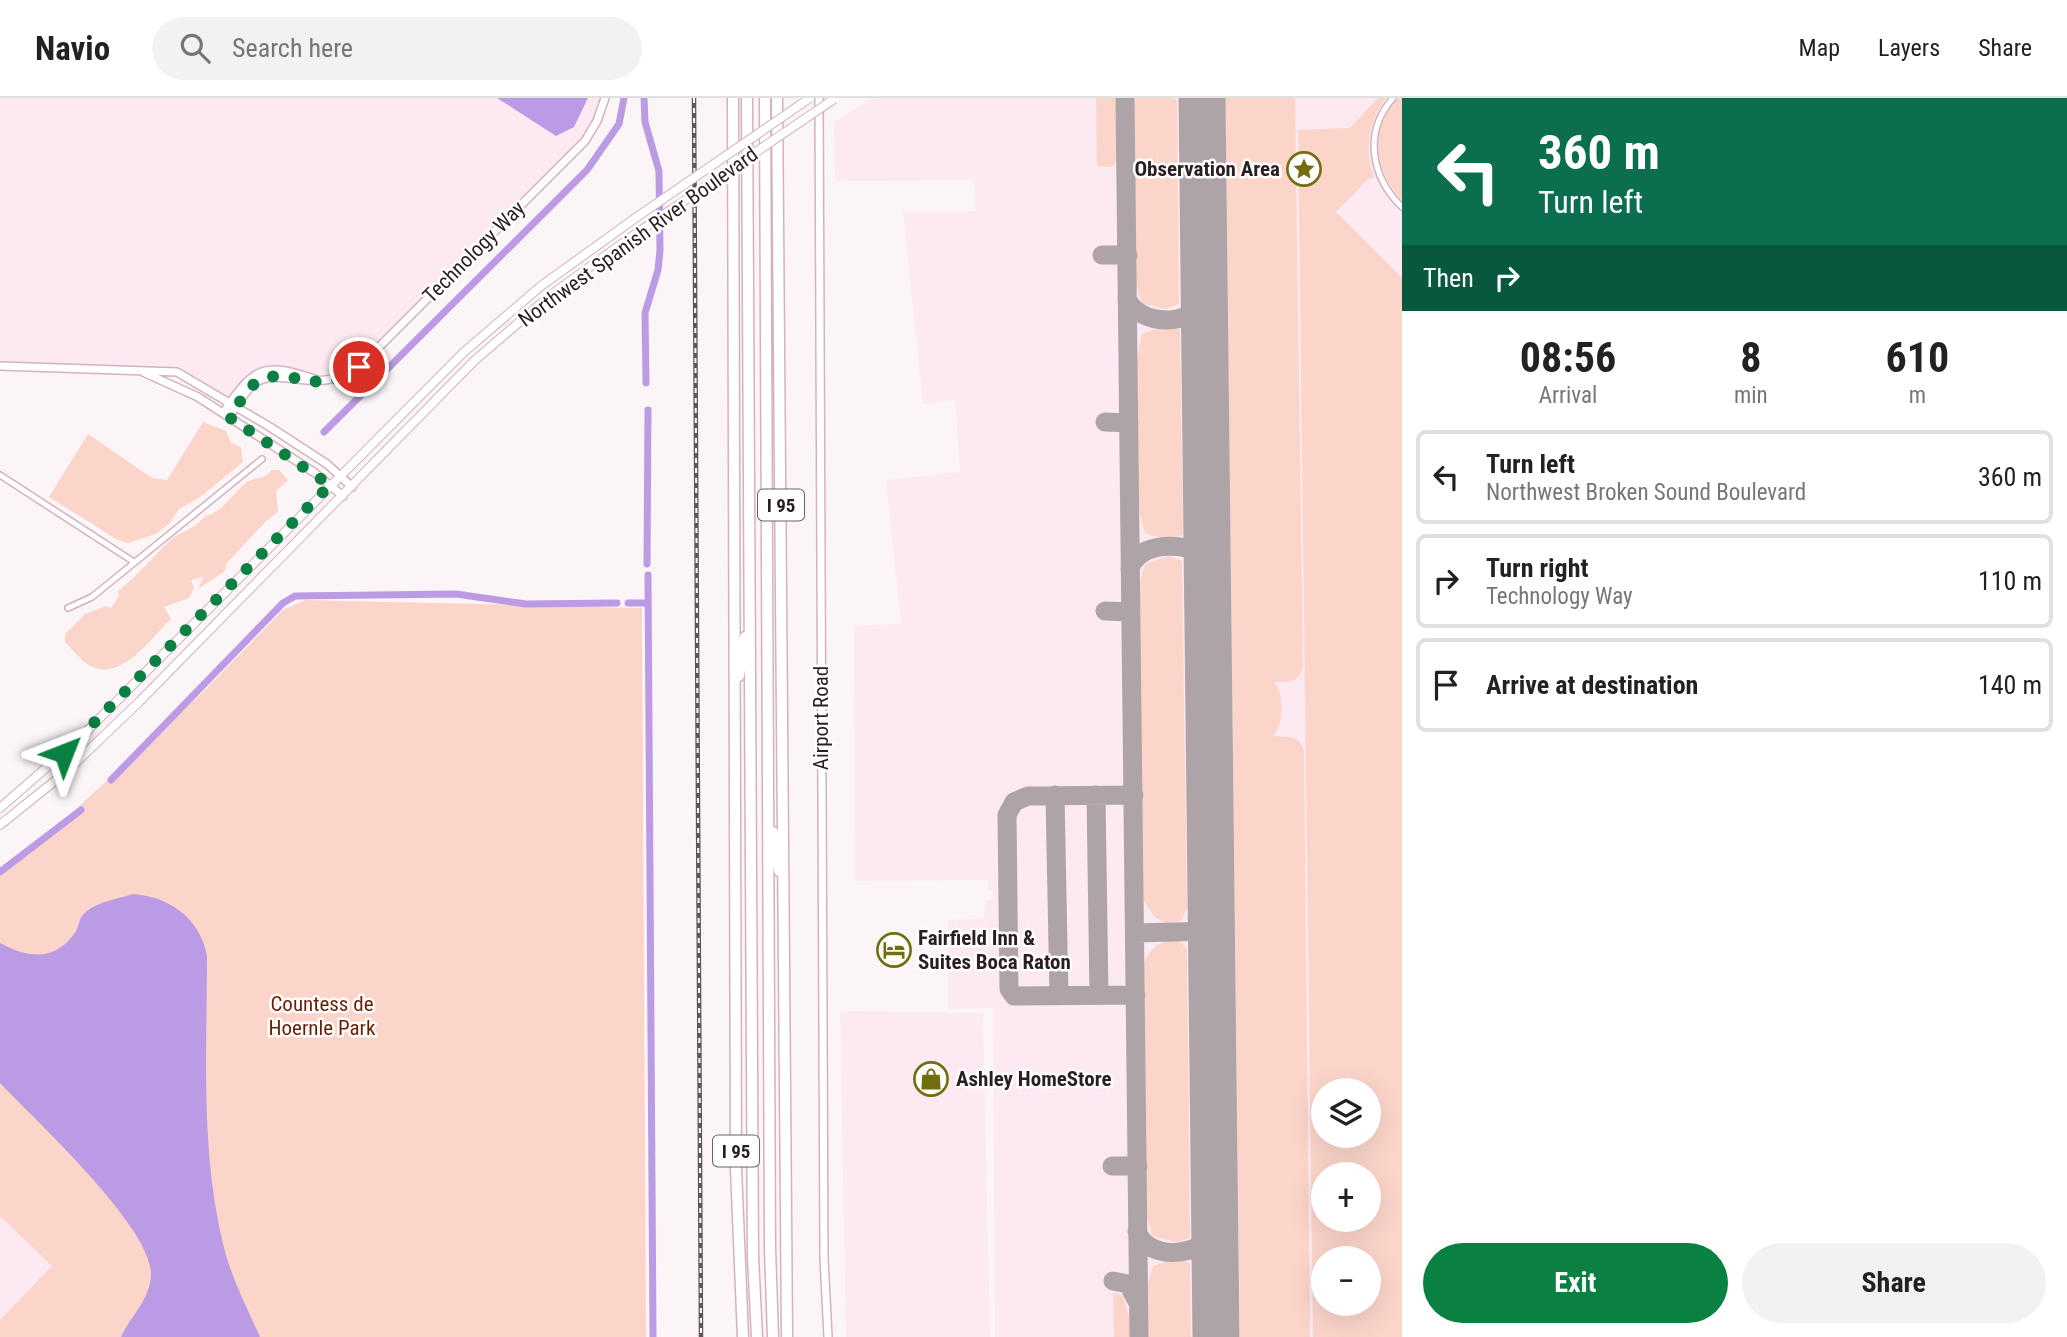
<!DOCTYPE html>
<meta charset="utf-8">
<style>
body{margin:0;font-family:"Roboto Condensed",sans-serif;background:#f2f2f2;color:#222;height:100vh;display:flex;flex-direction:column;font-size:26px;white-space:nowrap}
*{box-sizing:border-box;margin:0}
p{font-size:23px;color:#767676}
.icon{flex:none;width:38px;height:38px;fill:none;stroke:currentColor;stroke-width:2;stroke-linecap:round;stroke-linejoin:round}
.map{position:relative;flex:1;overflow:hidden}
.panel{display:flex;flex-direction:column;background:#fff;width:665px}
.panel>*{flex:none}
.banner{background:#0b6e4f;color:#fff;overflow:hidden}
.tools{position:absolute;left:1311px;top:980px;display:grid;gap:14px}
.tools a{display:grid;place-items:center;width:70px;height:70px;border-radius:50%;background:#fff;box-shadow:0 7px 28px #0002;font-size:35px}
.pin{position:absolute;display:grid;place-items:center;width:60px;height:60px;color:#fff;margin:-30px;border:4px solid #fff;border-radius:50%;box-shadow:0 2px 7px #0007}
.me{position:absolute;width:77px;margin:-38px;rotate:45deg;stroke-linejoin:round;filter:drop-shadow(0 0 5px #0008)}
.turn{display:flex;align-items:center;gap:24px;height:147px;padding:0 21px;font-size:32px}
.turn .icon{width:91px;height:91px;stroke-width:2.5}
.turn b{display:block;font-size:49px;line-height:60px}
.then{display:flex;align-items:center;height:66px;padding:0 21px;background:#0003;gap:14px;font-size:26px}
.eta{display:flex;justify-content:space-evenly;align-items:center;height:119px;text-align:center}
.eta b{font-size:42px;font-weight:700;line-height:49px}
.button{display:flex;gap:14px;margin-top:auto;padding:14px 21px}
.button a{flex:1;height:80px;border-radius:42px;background:#0b8043;color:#fff;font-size:28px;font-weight:700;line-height:80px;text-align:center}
.button a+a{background:#f2f2f2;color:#222}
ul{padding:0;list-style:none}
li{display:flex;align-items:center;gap:21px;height:94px;margin:0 14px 10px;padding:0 7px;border:4px solid #e0e0e0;border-radius:10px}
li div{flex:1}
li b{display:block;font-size:26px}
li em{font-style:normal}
header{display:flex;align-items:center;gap:42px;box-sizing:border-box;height:98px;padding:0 35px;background:#fff;border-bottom:2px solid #e0e0e0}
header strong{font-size:33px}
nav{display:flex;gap:38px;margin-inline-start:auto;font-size:24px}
.search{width:490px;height:63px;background:#f2f2f2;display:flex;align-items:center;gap:18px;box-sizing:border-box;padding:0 24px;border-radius:38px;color:#767676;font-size:26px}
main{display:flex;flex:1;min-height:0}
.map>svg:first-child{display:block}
.built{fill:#fce9f1;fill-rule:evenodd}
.green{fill:#fcd5ca;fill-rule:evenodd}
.water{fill:#bb9be4}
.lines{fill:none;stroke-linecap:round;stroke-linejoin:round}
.canal{stroke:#bb9be4;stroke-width:7}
.taxiway{stroke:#aea4a8;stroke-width:19}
.runway{stroke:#aea4a8;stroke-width:47}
.minor-casing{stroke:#d5b1c0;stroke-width:8}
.tertiary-casing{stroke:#d5b1c0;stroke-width:10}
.secondary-casing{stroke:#d5b1c0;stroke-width:10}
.motorway-casing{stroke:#d5b1c0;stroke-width:13}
.minor{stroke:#fff;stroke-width:5}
.tertiary{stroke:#fff;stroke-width:7}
.secondary{stroke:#fff;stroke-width:8}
.motorway{stroke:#fff;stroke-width:10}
.rail-casing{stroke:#5f5458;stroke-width:4.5}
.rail{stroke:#fff;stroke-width:2;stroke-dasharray:5;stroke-linecap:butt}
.secondary-bridge-casing{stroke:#d5b1c0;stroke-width:10;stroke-linecap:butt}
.secondary-bridge{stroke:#fff;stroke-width:8}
.route{stroke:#0b8043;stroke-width:12;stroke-dasharray:0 21.6}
.labels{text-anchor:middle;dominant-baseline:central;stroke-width:5;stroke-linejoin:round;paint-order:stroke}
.shield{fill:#fff;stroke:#6b6265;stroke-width:2}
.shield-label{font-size:19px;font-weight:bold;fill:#2b1e23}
.poi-label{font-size:21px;font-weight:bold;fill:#2b1e23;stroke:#fff;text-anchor:start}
.street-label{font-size:21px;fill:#2b1e23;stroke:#fff}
.park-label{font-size:21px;fill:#681f05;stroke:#fff}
</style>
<header>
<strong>Navio</strong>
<div class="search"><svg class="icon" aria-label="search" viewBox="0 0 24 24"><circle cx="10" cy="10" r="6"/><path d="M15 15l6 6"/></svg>Search here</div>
<nav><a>Map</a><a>Layers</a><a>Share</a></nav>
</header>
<main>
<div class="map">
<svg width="1402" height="1239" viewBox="0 0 1402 1239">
<rect width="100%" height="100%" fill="#fcf5f8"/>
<path class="built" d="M0,0H605L589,36L364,265L336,281L263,272L231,304L182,276L0,268Z
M873,0H1402V1239H995L993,910L948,911V822L984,820L985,802H992L993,793L988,792V782L855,783L854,528L901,526L886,382L960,374L955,302L923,306L903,113H976L974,82L835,83L834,24ZM1323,992H1368V1038H1323ZM1323,1076H1368V1122H1323ZM1323,1160H1368V1206H1323Z
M840,913L983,915L990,1239H846Z
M0,1118L52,1168L0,1222Z"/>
<path class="green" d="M1096,0H1118V62L1112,69L1097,68Z
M1134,0H1174L1177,4L1179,206L1165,211L1142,205L1135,182L1131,6Z
M1225,0H1295L1303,569C1299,585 1287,584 1274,584C1285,596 1284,626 1273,638C1286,639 1300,636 1304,653L1310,1239H1240Z
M1378,0H1386C1368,25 1364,50 1374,79L1368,81L1336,114L1402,180V1239H1313L1298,32L1350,30ZM1323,992H1368V1038H1323ZM1323,1076H1368V1122H1323ZM1323,1160H1368V1206H1323Z
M1398,0H1402V102C1374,72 1368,32 1398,0Z
M1166,228L1180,232L1183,437L1167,442L1145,435C1129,386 1130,286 1142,236Z
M203,324L226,333L231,345L241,349L243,364L199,400L179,411L170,425L156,436L128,445L116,441L49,399L88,336L152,380L167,382Z
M271,372H279L288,382L276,393L278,414L266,423L226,466L225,473L198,491L203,479L191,482L194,490L189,500L164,509L171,521C152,539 120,586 89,567C80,562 72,551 65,544V536L85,516L106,508L111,510L119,498L118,493C138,478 154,457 173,440C184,432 196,431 205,418C223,415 234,393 247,384C257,378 265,382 271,372Z
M1169,458L1182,463L1187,811L1181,823L1166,825L1155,819L1142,800L1138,682V491L1145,466Z
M305,502L642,510L646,1239H0V1222L52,1168L0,1118V771L37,747L200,597L283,512Z
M1171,842H1179L1187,852L1190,1140L1176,1144L1153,1138L1145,1113L1143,1084V868C1148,854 1156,845 1171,842Z
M1176,1161L1190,1165L1191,1239H1145L1146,1192L1153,1168Z
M1113,1195L1123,1197L1130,1222L1131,1239H1114Z"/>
<path class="water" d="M497,0H588L574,29L556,38Z
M133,796C170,799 200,820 207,858C207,956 200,1054 224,1150C232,1181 247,1210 260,1239H121C131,1217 150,1202 151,1177C153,1130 34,1021 0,985V845C29,861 57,863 76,833C79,828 79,822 82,818C93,804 118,801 133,796Z"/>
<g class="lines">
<path class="canal" d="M644,0L645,24L659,73L660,152L658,172L645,215L646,285
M324,334L587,72L619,26L624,0
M647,466L648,312
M648,477L653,1239
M628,505H647
M111,682L283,505L295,498L456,496L526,506L617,505
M0,774L81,712"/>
<path class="taxiway" d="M1125,0L1139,1239
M1102,157H1128
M1127,200C1137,228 1195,231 1203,199
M1180,220L1195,224L1204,237
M1105,324L1129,325
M1186,450L1198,444L1207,431
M1130,471C1138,446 1170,446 1192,451L1207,470
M1105,513L1130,514
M1055,697L1059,898
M1096,697L1099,897
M1134,697L1028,698L1014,704L1007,717L1009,891L1014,898L1136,897
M1135,835L1211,833
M1112,1068H1138
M1137,1133C1148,1164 1201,1159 1215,1133
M1193,1152L1204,1158L1215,1173
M1113,1183L1128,1186L1138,1205"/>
<path class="runway" d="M1202,0L1216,1239"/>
<g class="minor-casing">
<path id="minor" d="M1393,0C1363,34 1371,79 1402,109
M0,377L134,464
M68,510L92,499L262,361"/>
</g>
<g class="tertiary-casing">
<path id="tertiary" d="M819,0L824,1160L828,1239
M0,268L177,274L270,329L327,366L352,389
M143,274L198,299L315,375L343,398
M223,315C254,269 263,263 317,282
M229,319C237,308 244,293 255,285C279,267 318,299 359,269L585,43L597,23L605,0"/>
</g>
<g class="secondary-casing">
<path id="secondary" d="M0,710L78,642L464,254L541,188L634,121
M0,727L66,674L140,603L474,263L552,196L634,137"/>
</g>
<g class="motorway-casing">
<path id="motorway" d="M733,0L736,1071L743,1239
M747,0L753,1158L757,1239
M765,0L770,1150L773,1239
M777,0L787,1239
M739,578L745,539
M773,734L779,773"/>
</g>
<use href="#minor" class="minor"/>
<use href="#tertiary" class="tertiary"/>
<use href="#secondary" class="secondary"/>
<use href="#motorway" class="motorway"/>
<g class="rail-casing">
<path id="rail" d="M694,0L701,1239"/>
</g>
<use href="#rail" class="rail"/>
<g class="secondary-bridge-casing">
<path id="secondary-bridge" d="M634,121L810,0
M634,137L834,1"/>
</g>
<use href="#secondary-bridge" class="secondary-bridge"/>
</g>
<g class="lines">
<path class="route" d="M64,655L330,387L229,319L251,288L267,279C303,274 319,298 359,269"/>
</g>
<defs>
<g id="sight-ring" transform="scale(1.75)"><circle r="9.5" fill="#fff" stroke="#706e0e" stroke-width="1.5"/><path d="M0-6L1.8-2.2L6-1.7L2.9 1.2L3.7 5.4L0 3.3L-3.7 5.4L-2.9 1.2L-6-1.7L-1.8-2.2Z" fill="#706e0e"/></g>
<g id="hotel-ring" transform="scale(1.75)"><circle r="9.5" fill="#fff" stroke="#706e0e" stroke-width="1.5"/><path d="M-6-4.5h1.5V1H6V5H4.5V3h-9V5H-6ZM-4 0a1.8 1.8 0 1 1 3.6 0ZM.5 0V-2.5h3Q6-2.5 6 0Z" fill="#706e0e"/></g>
<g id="shop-ring" transform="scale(1.75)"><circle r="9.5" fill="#fff" stroke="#706e0e" stroke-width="1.5"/><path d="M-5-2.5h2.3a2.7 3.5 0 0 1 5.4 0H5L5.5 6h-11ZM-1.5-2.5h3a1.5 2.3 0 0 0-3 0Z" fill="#706e0e"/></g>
</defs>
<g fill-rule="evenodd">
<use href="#sight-ring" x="1304" y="71"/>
<use href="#hotel-ring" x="894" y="852"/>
<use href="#shop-ring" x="931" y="981"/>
</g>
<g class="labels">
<g class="shield">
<rect x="758" y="391.5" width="46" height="31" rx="5"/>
<rect x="713" y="1037.5" width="46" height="31" rx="5"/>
</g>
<g class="shield-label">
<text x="781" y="407">I 95</text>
<text x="736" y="1053">I 95</text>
</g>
<g class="poi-label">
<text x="1280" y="71" text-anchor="end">Observation Area</text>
<text x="918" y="840">Fairfield Inn &amp;<tspan x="918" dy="24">Suites Boca Raton</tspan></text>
<text x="956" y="981">Ashley HomeStore</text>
</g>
<g class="street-label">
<text transform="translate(638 139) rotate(-36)">Northwest Spanish River Boulevard</text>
<text transform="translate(474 154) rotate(-45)">Technology Way</text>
<text transform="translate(821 620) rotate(-90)">Airport Road</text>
</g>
<g class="park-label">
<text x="322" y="906">Countess de<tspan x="322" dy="24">Hoernle Park</tspan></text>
</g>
</g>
</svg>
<div class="tools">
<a><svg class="icon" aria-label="layers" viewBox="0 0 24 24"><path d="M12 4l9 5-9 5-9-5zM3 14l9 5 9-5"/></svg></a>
<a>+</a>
<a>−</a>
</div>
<div class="pin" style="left:359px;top:269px;background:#d93025"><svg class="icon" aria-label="arrive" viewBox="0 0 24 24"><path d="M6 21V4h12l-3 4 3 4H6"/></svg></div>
<svg class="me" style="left:64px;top:655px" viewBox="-20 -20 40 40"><path d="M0-17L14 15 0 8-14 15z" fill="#0b8043" stroke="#fff" stroke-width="4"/></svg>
</div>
<section class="panel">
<div class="banner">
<div class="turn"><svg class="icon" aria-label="left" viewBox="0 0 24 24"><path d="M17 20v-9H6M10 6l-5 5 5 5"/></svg><div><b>360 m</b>Turn left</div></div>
<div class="then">Then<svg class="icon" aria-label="right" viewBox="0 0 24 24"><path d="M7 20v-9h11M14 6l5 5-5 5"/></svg></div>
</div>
<div class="eta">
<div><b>08:56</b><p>Arrival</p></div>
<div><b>8</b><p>min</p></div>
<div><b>610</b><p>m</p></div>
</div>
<ul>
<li><svg class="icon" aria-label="left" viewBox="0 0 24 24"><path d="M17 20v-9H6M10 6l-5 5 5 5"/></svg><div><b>Turn left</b><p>Northwest Broken Sound Boulevard</p></div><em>360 m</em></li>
<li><svg class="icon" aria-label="right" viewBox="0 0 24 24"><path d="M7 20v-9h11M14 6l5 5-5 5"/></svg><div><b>Turn right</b><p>Technology Way</p></div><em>110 m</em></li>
<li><svg class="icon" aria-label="arrive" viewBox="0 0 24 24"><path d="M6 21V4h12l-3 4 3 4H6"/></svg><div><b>Arrive at destination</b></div><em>140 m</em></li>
</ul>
<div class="button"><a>Exit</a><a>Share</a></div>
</section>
</main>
